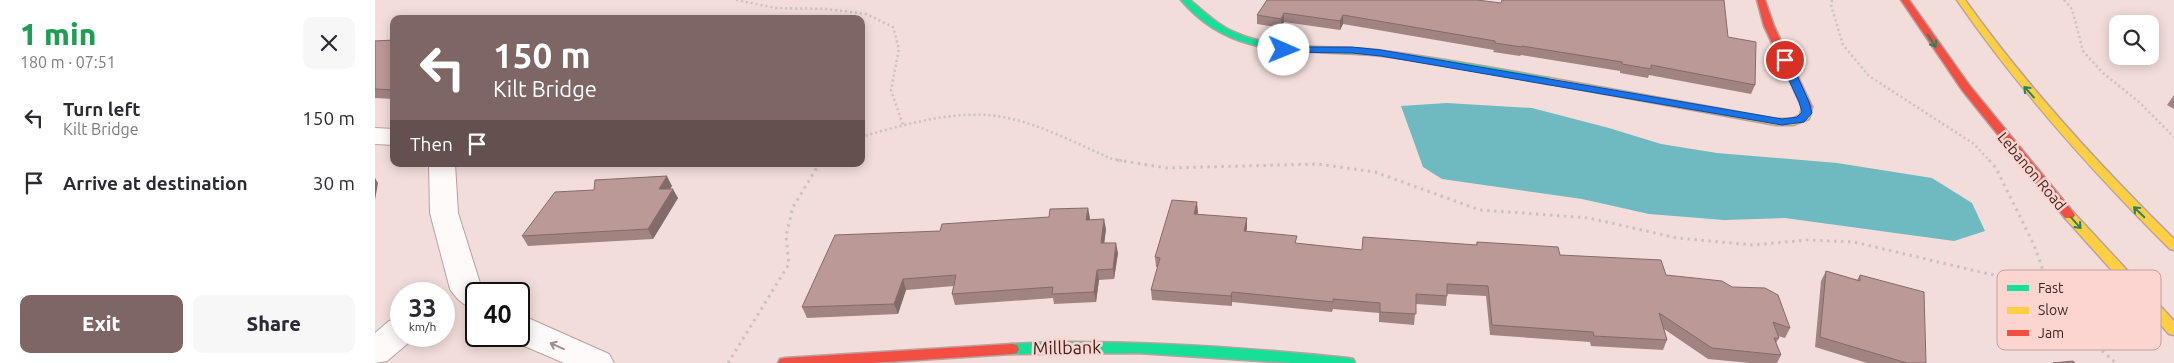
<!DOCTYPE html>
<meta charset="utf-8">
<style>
body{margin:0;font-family:Ubuntu,sans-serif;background:#f7f7f7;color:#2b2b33;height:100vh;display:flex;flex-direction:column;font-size:19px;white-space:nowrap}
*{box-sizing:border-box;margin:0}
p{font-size:16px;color:#7c7c81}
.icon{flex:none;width:28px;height:28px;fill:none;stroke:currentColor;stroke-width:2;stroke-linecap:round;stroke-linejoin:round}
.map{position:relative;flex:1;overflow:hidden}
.panel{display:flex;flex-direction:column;background:#fff;width:375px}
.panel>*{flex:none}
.banner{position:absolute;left:15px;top:15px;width:475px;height:152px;border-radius:10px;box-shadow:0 2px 12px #0003;background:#7d6663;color:#fff;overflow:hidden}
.fabs{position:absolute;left:1734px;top:15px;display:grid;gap:10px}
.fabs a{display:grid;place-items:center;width:50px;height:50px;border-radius:10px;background:#fff;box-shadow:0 2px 12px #0003;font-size:25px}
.speed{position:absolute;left:15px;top:282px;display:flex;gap:10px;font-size:25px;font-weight:700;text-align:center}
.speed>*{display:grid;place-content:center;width:65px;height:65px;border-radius:50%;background:#fff;box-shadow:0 2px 12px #0003;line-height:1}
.speed small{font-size:12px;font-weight:400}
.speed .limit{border:2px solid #111;border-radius:8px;background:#fff;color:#111}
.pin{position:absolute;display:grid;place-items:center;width:42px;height:42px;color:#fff;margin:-21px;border:2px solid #fff;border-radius:50%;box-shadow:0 1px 5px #0007}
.me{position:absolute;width:55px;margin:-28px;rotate:91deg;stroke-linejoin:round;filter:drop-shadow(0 0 4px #0008)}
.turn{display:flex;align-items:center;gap:18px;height:105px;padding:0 20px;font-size:22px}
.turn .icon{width:65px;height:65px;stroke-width:2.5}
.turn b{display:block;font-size:35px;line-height:42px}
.then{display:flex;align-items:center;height:48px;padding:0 20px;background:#0003;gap:10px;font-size:19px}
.round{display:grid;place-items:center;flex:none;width:52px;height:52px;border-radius:10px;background:#f7f7f7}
.head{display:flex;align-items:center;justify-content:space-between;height:85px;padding:0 20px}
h1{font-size:30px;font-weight:800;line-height:38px;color:#1e9e55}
.action{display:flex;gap:10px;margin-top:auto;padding:10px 20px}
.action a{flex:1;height:58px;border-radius:10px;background:#7d6663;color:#fff;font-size:20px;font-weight:800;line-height:58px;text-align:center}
.action a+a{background:#f7f7f7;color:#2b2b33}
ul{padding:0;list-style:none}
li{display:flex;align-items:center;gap:15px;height:65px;padding:0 20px}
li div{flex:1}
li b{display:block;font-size:19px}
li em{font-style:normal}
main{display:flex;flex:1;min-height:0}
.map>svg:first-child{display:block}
.water{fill:#6fb9c0}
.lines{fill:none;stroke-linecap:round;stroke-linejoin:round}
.street-casing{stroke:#b6a2a0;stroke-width:2}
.fast-casing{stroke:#b6a2a0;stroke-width:3}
.slow-casing{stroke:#b6a2a0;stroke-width:3}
.jam-casing{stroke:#b6a2a0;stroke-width:3}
.path-far1{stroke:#cbc1bf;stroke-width:2.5;stroke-dasharray:2 3;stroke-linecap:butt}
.path{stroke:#cbc1bf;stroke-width:3;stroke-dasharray:2.5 4.5;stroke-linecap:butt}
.street{fill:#fdfaf9;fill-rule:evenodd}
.fast{fill:#16e098;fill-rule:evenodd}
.slow{fill:#ffcf43;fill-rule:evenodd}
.jam{fill:#f24e42;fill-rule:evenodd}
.wall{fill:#a18482}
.shaded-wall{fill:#836b6a}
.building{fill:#bb9997;stroke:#836b6a}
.oneway{stroke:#2a835e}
.oneway2{stroke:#9e908e}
.route{fill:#1a73e8;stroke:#114b97}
.labels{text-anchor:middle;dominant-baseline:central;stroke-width:5;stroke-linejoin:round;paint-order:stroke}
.street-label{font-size:15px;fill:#3e2623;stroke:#fcd5d0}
.near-street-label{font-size:18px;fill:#3e2623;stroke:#fcd5d0}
.key{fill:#fcd5d0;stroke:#c3a09c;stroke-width:1}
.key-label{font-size:14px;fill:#3e2623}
</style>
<main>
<section class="panel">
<div class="head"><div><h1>1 min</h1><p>180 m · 07:51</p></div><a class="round"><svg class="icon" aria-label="close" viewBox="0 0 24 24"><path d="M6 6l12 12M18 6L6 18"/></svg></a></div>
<ul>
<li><svg class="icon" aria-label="left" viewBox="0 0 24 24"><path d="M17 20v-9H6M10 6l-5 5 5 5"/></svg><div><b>Turn left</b><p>Kilt Bridge</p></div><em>150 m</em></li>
<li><svg class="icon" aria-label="arrive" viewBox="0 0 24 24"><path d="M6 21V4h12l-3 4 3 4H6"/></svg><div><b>Arrive at destination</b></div><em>30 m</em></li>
</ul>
<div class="action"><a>Exit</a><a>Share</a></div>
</section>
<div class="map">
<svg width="1799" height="363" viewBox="0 0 1799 363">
<rect width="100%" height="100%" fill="#f2ddda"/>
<path class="water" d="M1072,103L1157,108L1234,128L1286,144L1342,153L1462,163L1557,178L1597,203L1610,231L1579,241L1410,218L1349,220L1274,214L1207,199L1067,179L1048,167L1026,106Z"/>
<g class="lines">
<g class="street-casing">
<path id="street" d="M0,128L19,129V145L0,144Z
M54,164H80L83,213L105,283L114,294H101V309C89,306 82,300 75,289L55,213Z
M144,314L234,354L239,363H189L147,345L135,336H144Z
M26,318V336H39L38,339L12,361L0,363V333L14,321Z"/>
</g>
<g class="fast-casing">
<path id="fast" d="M806,0H815C829,12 844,26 861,33C907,53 960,44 1008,51C1064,58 1119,68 1174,78L1179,81L1174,84C1119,74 1064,63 1008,56C934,47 861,65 806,0Z
M679,342C778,341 875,348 973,358L978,359L980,363H917L763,353L637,354L632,353L630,349L632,345L637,344Z"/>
</g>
<g class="slow-casing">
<path id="slow" d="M1582,0H1590C1652,87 1723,164 1799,239V250L1795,249C1717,171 1644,90 1582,0Z
M1174,78L1401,119H1417L1425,115L1428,105L1432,104L1437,107L1434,119L1418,125H1401L1171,83L1169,81L1171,79Z
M1694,211L1698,212L1799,321V335L1794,334L1690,218L1688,215Z"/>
</g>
<g class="jam-casing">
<path id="jam" d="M1382,0H1390L1399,26L1437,107L1436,109L1432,110L1427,107L1389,26Z
M1526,0H1534L1595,86L1698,212L1700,215L1698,218H1690L1587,90Z
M637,344L642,345L644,349L642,353L637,354L496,363H403L405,359L410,358Z"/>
</g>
<path class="path-far1" d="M361,0L401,8L452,9L491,14L518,27L524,49L516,90L528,125
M1457,0L1456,5L1468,45L1494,76L1599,144L1615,161
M1689,0L1697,9L1708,51L1728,73L1764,102L1799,137
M486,137C528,125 577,110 622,116C662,122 700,143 737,159L750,161"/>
<path class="path" d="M742,160L792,168L943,164L1000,172L1105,210L1214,218L1302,238L1378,245L1432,240L1479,242L1614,274L1673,284
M1614,160L1621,168L1659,245L1673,284L1719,344L1741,363
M353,363L414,264L411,236L418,207L444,164"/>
<use href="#street" class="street"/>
<use href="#fast" class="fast"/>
<use href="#slow" class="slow"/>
<use href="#jam" class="jam"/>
</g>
<path class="wall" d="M892,0L1353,37L1380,85L1376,94L1274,75L1273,78L1245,73V71L1146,55L1145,56L1118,52L1119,50L968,24L965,30L909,22L906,28L882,24V15Z
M19,40V99L0,98V41Z
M1799,95V109L1792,105Z
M297,186L295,189L303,198L278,239L153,246L147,236Z
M823,212L822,214L872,228L871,231L922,244L987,250L1101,245L1102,242L1185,255L1291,275L1415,328L1410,338L1403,336L1404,338L1401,343L1406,355L1402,363H1375L1333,359L1289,329L1292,340L1288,350L1216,346L1215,342L1115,335L1111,296L1072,294L1071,306L1041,304L1039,325L1004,322V313L958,309L957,312L857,302V306L777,300L776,290L783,267H781L780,257Z
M715,218L714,220L731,229L729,243L743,253L739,279L724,280L721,302L679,304L678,298L580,305L577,294L579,286L531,290L523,314L432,318L427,307L565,231Z
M1451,271L1482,280L1485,275L1551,363H1492L1440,347L1446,281Z"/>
<path class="shaded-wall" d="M909,13V22L906,28V19Z
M968,15V24L965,30V21Z
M228,164H239L229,166Z
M292,176L297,186L289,199L284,189Z
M0,178L3,183L0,200Z
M298,189L303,198L278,239L273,229Z
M822,202L823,212L820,224L819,214Z
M713,208L715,218L713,230L711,220Z
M872,218V228L869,241V231Z
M729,219L731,229L728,253L726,243Z
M741,243L743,253L739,279L738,269Z
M722,270L724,280L721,302L719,292Z
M528,279L531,290L523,314L519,304Z
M857,292V306L856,296Z"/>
<path class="building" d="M892,0H1102L1126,3L1127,0H1349L1353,37L1381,42L1380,85L1276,65V69L1247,64V62L1147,46V47L1120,43V41L968,15L965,21L909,13L906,19L882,15Z
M19,40V90L0,89V41Z
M292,176L284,189H298L273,229L147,236L180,192L219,190L220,180Z
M797,200L822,202L819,214L872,218L869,231L922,236L920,243L987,250L988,237L1102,245V242L1183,247L1185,255L1286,260L1291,275L1347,281L1357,287L1390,288L1403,295L1415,328L1398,322L1404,338H1399L1406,355L1337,348L1284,313L1292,340L1219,336L1218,332L1117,325L1113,286L1072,284V296L1041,294V314L1005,312V303L958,299V302L857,292L856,296L776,290L785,258L780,257Z
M713,208L711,220L729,219L726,243H741L738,269L722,270L719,292L677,294L678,287L577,294L581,275L528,279L519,304L427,307L460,235L565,231L567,224L674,217L675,209Z
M1451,271L1485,281V275L1549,292L1551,363H1532L1445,337Z
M1698,361L1700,363H1678Z"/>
<defs><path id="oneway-shaft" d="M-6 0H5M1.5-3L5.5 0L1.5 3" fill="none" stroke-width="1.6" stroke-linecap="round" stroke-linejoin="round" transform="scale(1.25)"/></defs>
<g class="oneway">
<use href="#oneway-shaft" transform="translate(1557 41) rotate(57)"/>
<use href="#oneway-shaft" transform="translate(1654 92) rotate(-132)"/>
<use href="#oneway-shaft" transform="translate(1764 212) rotate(-136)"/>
<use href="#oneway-shaft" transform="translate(1701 223) rotate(48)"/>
</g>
<use class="oneway2" href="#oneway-shaft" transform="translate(182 346) rotate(-156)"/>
<path class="route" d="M905,47H977L1006,50L1407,119L1422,117L1427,112L1424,102L1405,60L1410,57L1415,60L1434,102L1437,113L1429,122L1407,125L1006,56L977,53L909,52L904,50Z"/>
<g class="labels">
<g class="street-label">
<text transform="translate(1657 171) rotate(50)">Lebanon Road</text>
</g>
<g class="near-street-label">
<text transform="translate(692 347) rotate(-1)">Millbank</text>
</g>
</g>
<rect x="1622" y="270" width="164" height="80" rx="8" class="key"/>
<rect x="1632" y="285" width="22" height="6" fill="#16e098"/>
<rect x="1632" y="307" width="22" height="7" fill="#ffcf43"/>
<rect x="1632" y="330" width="22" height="6" fill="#f24e42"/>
<g class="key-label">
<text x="1663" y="293">Fast</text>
<text x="1663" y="315">Slow</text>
<text x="1663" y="338">Jam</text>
</g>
</svg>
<div class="fabs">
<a><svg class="icon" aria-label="search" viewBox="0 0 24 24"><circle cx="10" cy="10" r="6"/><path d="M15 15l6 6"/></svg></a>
</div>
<div class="speed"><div>33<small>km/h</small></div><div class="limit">40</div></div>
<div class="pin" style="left:1410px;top:60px;background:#d93025"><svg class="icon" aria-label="arrive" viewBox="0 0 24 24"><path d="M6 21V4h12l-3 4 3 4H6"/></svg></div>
<svg class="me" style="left:909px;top:50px" viewBox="-20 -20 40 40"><circle r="19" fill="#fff"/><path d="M0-13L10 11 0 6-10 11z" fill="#1a73e8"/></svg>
<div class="banner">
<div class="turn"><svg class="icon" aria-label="left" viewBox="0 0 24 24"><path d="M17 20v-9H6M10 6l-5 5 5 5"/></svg><div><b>150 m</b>Kilt Bridge</div></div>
<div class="then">Then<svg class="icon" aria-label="arrive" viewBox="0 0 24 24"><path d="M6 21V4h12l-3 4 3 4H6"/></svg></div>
</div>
</div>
</main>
